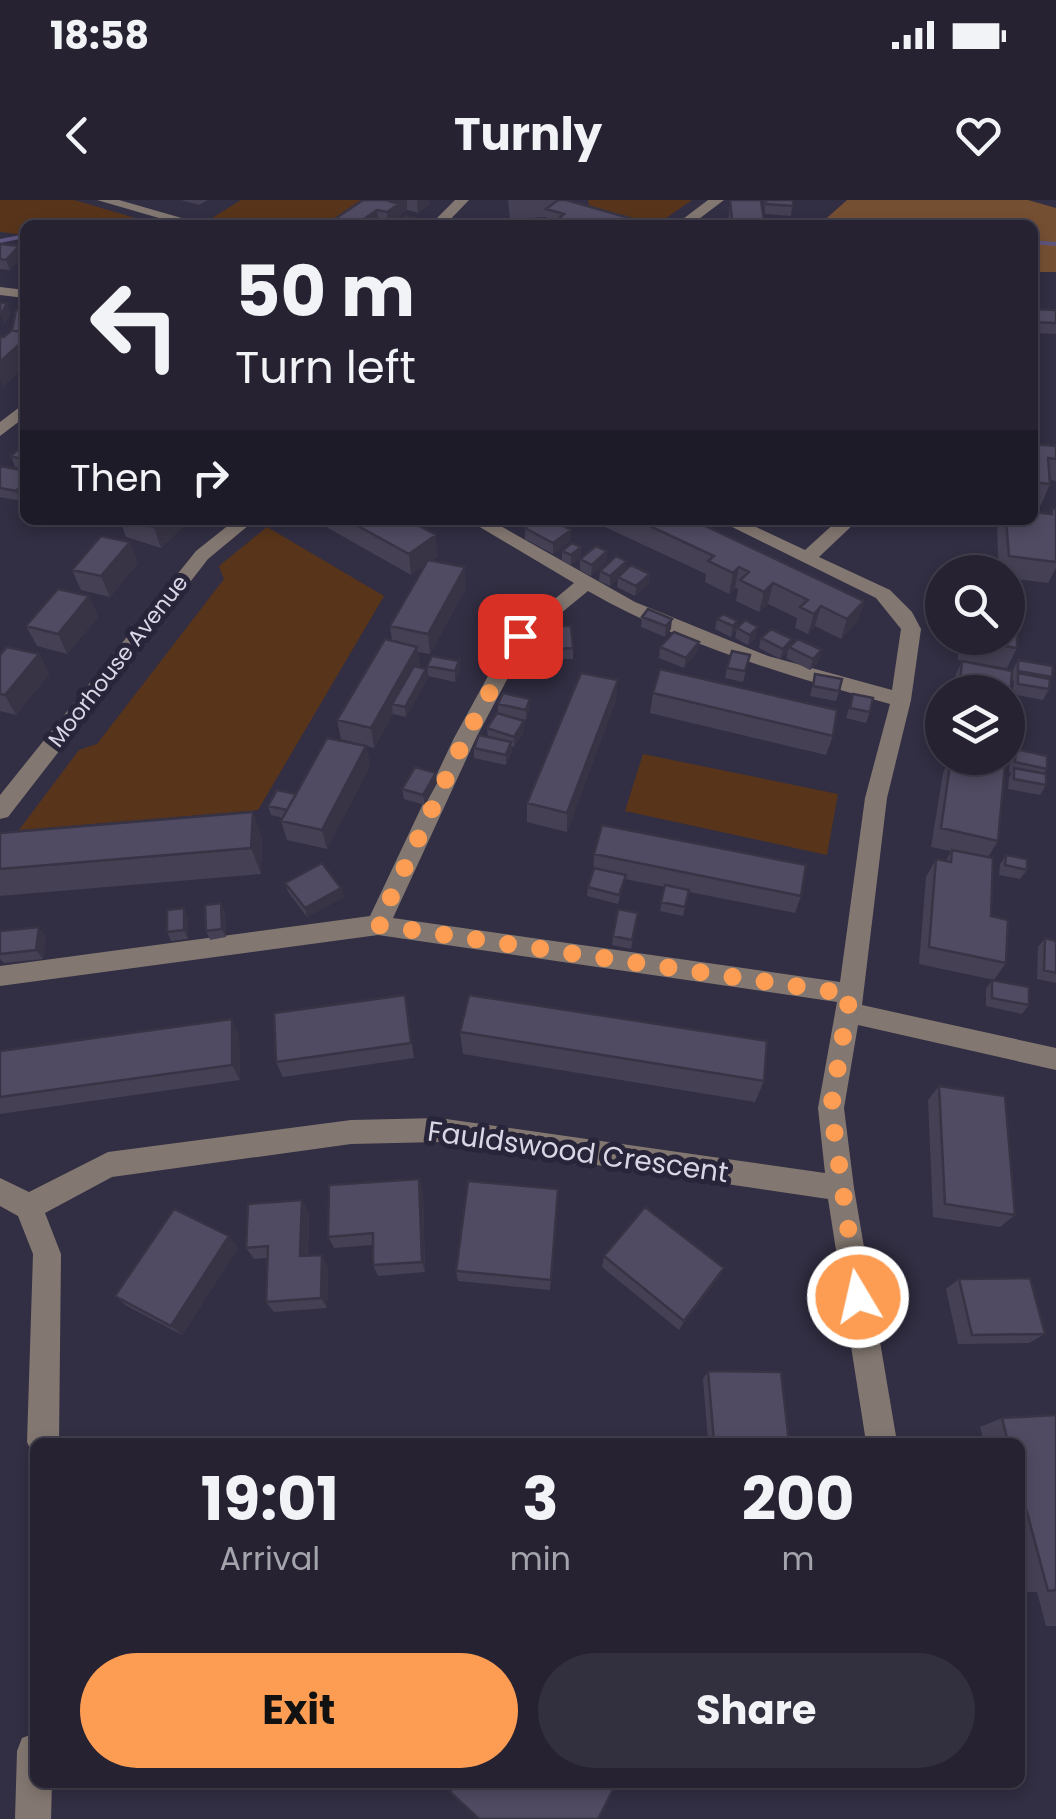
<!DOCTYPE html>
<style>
body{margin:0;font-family:Poppins,sans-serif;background:#322f3e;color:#f1f3f6;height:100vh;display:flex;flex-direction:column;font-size:38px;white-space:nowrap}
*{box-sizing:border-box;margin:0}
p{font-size:32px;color:#a4a4ac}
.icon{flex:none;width:55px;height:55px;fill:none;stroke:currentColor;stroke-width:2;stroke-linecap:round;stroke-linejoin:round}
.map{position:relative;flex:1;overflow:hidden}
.drawer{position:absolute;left:30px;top:1238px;width:995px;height:350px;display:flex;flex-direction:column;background:#262232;border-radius:15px;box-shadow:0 5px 15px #0003,0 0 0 2px #423f4d}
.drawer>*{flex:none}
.hud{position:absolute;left:20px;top:20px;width:1018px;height:305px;border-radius:15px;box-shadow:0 5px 15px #0003,0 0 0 2px #423f4d;background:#262232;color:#f1f3f6;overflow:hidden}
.buttons{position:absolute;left:925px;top:355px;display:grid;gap:20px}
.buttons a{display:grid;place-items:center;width:100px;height:100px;border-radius:50%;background:#262232;box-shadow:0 5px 15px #0003,0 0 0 2px #423f4d;font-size:50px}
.pin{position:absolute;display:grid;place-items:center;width:85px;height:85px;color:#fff;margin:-42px;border-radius:20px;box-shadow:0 5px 15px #0006}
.me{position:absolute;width:110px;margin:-55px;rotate:351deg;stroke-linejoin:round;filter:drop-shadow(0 0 8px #0008)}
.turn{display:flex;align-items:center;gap:35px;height:210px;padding:0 50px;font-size:45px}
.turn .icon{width:130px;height:130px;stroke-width:2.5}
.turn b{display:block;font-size:70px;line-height:85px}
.then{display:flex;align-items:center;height:95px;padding:0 50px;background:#0003;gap:20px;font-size:38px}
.eta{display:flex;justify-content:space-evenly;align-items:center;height:170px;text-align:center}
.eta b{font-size:60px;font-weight:700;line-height:70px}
.cta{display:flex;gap:20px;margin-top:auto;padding:20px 50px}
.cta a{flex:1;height:115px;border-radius:60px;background:#fc9d53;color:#111;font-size:40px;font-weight:700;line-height:115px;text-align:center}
.cta a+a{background:#322f3e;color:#f1f3f6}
.status{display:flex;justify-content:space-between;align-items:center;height:70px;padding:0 50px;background:#262232;direction:ltr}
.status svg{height:28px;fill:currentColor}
header{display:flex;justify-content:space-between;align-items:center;height:130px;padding:0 50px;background:#262232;font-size:45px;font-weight:700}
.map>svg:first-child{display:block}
.green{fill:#58351a}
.forest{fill:#754f32}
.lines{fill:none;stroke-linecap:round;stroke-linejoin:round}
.stream{fill:#5d547d;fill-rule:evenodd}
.minor{fill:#837871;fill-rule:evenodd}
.wall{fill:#454054}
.shaded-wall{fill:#383445}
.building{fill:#504b62;stroke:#383445;stroke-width:2.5}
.route{stroke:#fc9d53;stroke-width:18;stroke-dasharray:0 32.4}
.labels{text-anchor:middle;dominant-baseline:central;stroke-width:10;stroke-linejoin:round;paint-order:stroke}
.far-street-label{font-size:22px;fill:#d9d7e5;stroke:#282439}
.street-label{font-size:28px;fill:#d9d7e5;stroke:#282439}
</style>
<div class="status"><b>18:58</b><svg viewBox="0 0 49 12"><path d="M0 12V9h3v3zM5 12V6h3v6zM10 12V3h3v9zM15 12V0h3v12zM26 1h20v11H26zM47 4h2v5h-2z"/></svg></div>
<header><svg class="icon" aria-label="back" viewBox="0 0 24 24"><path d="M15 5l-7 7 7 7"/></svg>Turnly<svg class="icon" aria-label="heart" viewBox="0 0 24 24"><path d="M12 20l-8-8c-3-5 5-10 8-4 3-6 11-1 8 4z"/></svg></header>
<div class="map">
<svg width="1056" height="1619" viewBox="0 0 1056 1619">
<rect width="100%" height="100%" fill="#322e43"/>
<path class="green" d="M0,0H74L159,25H25V35L0,32Z
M241,0H365L329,25H236L212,18Z
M588,0H692L656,25H642L590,10Z
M267,327L384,396L258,610L19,630L79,550L97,544L224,379L219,366Z
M643,554L838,594L827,655L625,611Z"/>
<path class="forest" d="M847,0H1028L1056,8V72H1033L1032,25H819Z"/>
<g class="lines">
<path class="stream" d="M25,34V38L0,43V39Z
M1032,40L1056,42V46L1032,44Z"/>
<path class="minor" d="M97,0H119L206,25H183Z
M455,0H469L445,25H430Z
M708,0H724L691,25H675Z
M0,87L25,90V98L0,95Z
M25,203V217L0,236V222Z
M235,320H255L208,359L8,617L0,619V595L196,351Z
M468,320H490L635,402L768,456L892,490L901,429L876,398L718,320H741L805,350L838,320H858L819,357L890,390L912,412L921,429L911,500L887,598L862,805L1056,848V870L858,825L844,908L854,988L897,1242H866L828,999L439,942L351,944L112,977L45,1013L61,1054L59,1242H35V1254L32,1253L27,1242L33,1054L18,1016L0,1006V978L29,992L108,952L351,920L439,918L825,973L818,908L837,802L378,735L0,786V766L370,716L454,538L510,436L574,383ZM588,391C682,445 786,475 890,504L865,598L840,782L393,718L476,538L528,440Z
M35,1533V1582H52L51,1619H15L17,1551L22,1538Z"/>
</g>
<path class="wall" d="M181,0H208L199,5Z
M363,0H428L429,5L418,13L407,10L400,15V20H422V25H330L329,23Z
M508,0H566L633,19V25H546V17L510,19Z
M730,0L764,21L763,25H728Z
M764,0H793L791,16L765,14Z
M0,44L23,56L10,70L0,69Z
M1032,109L1056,110V134L1032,133Z
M25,243V269L15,267L11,256Z
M1032,244L1056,246V281L1050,280V284L1041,305L1032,304Z
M0,266L25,271V297L21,301L0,297Z
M1052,308L1056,309V368L1048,383L1008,378V372H999L997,330L1001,320H1032L1050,314Z
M120,320H190L161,348L126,337Z
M314,320H408L438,356L431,361L466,388L430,454L418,452L420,467L426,469L427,479L406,517L393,514L374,548L341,539L337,520L392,441L390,426L425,365L411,375Z
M590,320H693L864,401L858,421L841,439L815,426L808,434L795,428L797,418L768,404L759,412L736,401L738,389L735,388L729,394L705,382L706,374Z
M525,328L571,330L570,341L553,354L525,339Z
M581,347L580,358L571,365L562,361V351Z
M607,351L606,362L591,376L580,370V359Z
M138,363L110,397L81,390L72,370Z
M626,369L649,384L635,396L617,387L618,379L610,386L599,381L600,371Z
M1008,386L1022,396L1017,406V448L1007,468L958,460L959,438H1008Z
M89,396L98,417L67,454L37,446L26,426Z
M642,417L671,429L665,437L641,427Z
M717,419L738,421L736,431L731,437L715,429Z
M554,426L573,448V459H556Z
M737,428L756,437L748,445L735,438Z
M536,429H550V461H536Z
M761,438L791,446L822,450L819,461L810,470L786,458L788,451L780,459L759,448Z
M699,442L697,452L684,468L659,458L660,447Z
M39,454L49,474L16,515L0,511V455Z
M750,455L743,482L725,478L727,468Z
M1018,460L1052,477L1049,482V489L1043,500L1012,494L1014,481H1012L1013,470Z
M459,461L460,471L455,482L428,476L427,466Z
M962,461L1008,492H952L953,481Z
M815,474L839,491L836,501L810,496Z
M653,493L833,536L826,555L650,513Z
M853,494L870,512L866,523L846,518Z
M616,500L567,632L527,622V603Z
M498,504L530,509L526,520L504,515L524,532L514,547L511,546L512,552L506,565L474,558V548L488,537L487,528L498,514Z
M366,546L370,566L327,649L287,640L281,621L283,618L271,615L268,606L296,594Z
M1016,549L1047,569L1044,573L1046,585L1040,595L1008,589L1009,578L1011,573L1009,572L1010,559Z
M950,558H968L998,641L988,657L991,716L1006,763L994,780L919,764L926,677L936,659L946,661L951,651L931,647L943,573Z
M437,583L425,605L404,599L402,589Z
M253,612L262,639L261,674L0,696V633Z
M594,654L801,696L795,713L689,692L683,716L660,711L665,687L625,679L618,704L587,696L588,687L593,672Z
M1006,655L1027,670L1020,679L999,675L1000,664Z
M285,683L341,688L344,697L307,717L288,692Z
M225,712L226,737L210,740L206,731Z
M638,713L631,749L612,745L613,736Z
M188,717V739L171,741L167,732Z
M0,731L46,736L43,759L4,763L0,759Z
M1045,738L1056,741V783L1037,779L1038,747Z
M992,780L1029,805L1022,814L986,806V789Z
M405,795L414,858L283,877L276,862Z
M460,832L764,881L755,902L463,854Z
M239,835L240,880L0,914V851Z
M939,886L1015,1015L1000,1027L933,1017L928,900Z
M419,979L423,991L425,1072L378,1076L373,1065V1045L334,1048L328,1037Z
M558,989L550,1090L458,1081L456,1071Z
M309,1012L308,1056L328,1066L327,1108L274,1112L266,1102L268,1058L254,1059L246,1048Z
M229,1036L238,1048L182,1135L127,1106L115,1096Z
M604,1056L724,1068L718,1079L679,1130L602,1067Z
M959,1079L1045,1134L1029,1143L958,1144L946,1089Z
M708,1171L789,1242H708L703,1179Z
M1056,1215V1426H1046L1037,1392H1023L1020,1381V1242H984L980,1227L1002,1218Z"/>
<path class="shaded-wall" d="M391,0H407V10L400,15L401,24L399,25H388L387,12L389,1Z
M417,0H428L429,5L418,13Z
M377,10L379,25H355Z
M19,46L23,56L10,70L6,60Z
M7,103L11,113L5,124L1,114Z
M25,139V167L3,187L0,179V162Z
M25,281V297L21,301L16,291Z
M162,320H190L161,348L154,327Z
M571,330L570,341L553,354V343Z
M436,335L438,356L411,375L409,354Z
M130,342L138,363L110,397L101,376Z
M581,347L580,358L571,365V355Z
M607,351L606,362L591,376L592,365Z
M627,361L626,372L618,377V379L610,386V376Z
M465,367L466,388L430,454L428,434Z
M739,367L735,388L729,394L733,373Z
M650,374L649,384L635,396L636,386Z
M773,383L768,404L759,412L764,392Z
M89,396L98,417L67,454L58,434Z
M864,401L858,421L841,439L847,419Z
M821,406L815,426L808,434L814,414Z
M672,419L671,429L665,437L666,426Z
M738,421L736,431L731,437L733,426Z
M758,427L756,437L748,445L750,435Z
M792,439L790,448L780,459L783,449Z
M699,442L697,452L684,468L686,458Z
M417,447L420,467L392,504L393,514L374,548L371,528Z
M822,450L819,461L810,470L813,459Z
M39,454L49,474L16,515L5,495Z
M459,461L460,471L455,482V471Z
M426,469L427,479L406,517L405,507Z
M618,480L616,500L567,632V613Z
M530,499V509L526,520V510Z
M524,521V532L514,547V537Z
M511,542L512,552L506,565V555Z
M366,546L370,566L327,649L322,630Z
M436,573L437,583L425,605L423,595Z
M253,612L262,639L261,674L251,648Z
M341,688L344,697L307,717L305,708Z
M221,703L225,712L226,737L222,729Z
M184,708L188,717V739L184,730Z
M39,727L46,736L43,759L36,750Z
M232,819L239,835L240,880L232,865Z
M419,979L423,991L425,1072L422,1062Z
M302,1000L309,1012L307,1067L300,1056Z
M229,1036L238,1048L182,1135L171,1126Z
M322,1055L328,1066L327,1108L321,1098Z
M724,1068L718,1079L679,1130L684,1121Z"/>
<path class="building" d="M363,0H391L389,1L399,4L387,12L377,10L355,25H336L329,23Z
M558,0H566L633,19L625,25H606L583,19L579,22L589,25H571L558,19L564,14L546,9Z
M730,0H761L764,21L732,20Z
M766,0H793V6L766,4Z
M405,16L422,20L416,25H394Z
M0,44L19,46L6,60L0,59Z
M0,103H7L1,114H0Z
M25,109V133L12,130L16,110Z
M1032,109L1056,110V123L1032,122Z
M12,130L25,133V139L0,162V136L4,137Z
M25,243V260L11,256Z
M1032,244L1056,246V259L1048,258L1050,284L1032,282Z
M0,266L25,271V281L16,291L0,288Z
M1052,308L1056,309V362L1009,356L1006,320H1032V312L1052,314Z
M131,320H162L154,327Z
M347,320H408L436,335L409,354Z
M537,320H553L571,330L553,343L525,328Z
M637,320H693L864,401L847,419L821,406L814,414L800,407L808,400L773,383L764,392L740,380L749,372L739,367L733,373L708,361L714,356Z
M101,336L130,342L101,376L72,370Z
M572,343L581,347L571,355L562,351Z
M596,346L607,351L592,365L580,359Z
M616,356L627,361L610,376L600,371Z
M428,360L465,367L428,434L390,426Z
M631,365L650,374L636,386L618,377Z
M1008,386L1022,390V396L1017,395V389L1008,387Z
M1008,387L1017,389V448L967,440V438H1008Z
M58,389L89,396L58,434L26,426Z
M648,409L672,419L666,426L642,417Z
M723,414L738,421L733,426L717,419Z
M745,420L758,427L750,435L737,428Z
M554,426H571L573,448L556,449Z
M536,429H550L551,450H536Z
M771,429L792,439L783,449L761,438Z
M674,432L699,442L686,458L660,447Z
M385,439L417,447L371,528L337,520Z
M798,439L822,450L813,459L789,447Z
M7,447L39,454L5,495L0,494V455Z
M732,451L750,455L745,471L727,468Z
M432,456L459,461L455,471L427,466Z
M1018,460L1053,466L1052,477L1018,471Z
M962,461L1012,471L1008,527V492H959Z
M414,466L426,469L405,507L392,504Z
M660,469L837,510L833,536L653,493Z
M581,473L618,480L567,613L527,603Z
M1018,473L1050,479L1049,489L1018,484Z
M815,474L842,479L839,491L813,486Z
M503,493L530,499L526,510L498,504Z
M853,494L873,498L870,512L850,508Z
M497,513L524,521L514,537L487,528Z
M479,535L511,542L506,555L474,548Z
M327,538L366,546L322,630L281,621Z
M1016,549L1047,556V569L1015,562Z
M951,558H968L1005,565L998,641L941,628Z
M415,567L436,573L423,595L402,589Z
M1014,568L1046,574V585L1014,579Z
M277,590L296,594L287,610L268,606Z
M253,612L251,648L0,669V633Z
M602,625L806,665L801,696L594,654Z
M952,650L993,658L991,716L1008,720L1006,763L929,747L936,659L951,662Z
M1006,655L1027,659V670L1005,665Z
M322,663L341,688L305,708L285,683Z
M594,668L626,675L619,695L588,687Z
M665,685L689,690L685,707L661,702Z
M221,703L222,729L206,731L205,705Z
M184,708V730L167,732V710Z
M618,709L638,713L632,740L613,736Z
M39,727L36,750L0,754V731Z
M1045,738L1056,741V773L1044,770Z
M992,780L1029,787V805L992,798Z
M405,795L411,843L276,862L274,813Z
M469,795L767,841L764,881L460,832Z
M232,819V865L0,897V851Z
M939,886L1005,896L1015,1015L945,1004Z
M419,979L422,1062L373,1065V1033L328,1037L329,985Z
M468,981L558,989L551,1080L456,1071Z
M302,1000L300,1056L322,1055L321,1098L266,1102L268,1046L246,1048L248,1004Z
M645,1007L724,1068L684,1121L604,1056Z
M174,1009L229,1036L171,1126L115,1096Z
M1030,1078L1045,1134L972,1135L959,1079Z
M708,1171L781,1172L789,1242H714Z
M1056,1215V1390L1048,1391L1020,1286V1242H1008L1002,1218Z
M456,1582H617L598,1619H479L450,1592Z"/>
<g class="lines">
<path class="route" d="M520,436L465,538L378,725L850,794L831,908L858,1097"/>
</g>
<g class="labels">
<g class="far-street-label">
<text transform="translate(118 461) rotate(-52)">Moorhouse Avenue</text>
</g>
<g class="street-label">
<text transform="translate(578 952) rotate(8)">Fauldswood Crescent</text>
</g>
</g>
</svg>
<div class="buttons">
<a><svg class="icon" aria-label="search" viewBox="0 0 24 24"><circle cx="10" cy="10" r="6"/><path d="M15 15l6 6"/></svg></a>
<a><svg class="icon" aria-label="layers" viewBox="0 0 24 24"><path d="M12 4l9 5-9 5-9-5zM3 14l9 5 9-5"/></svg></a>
</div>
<div class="pin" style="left:520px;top:436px;background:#d93025"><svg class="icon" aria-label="arrive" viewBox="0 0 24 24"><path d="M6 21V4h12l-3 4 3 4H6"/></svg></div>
<svg class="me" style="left:858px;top:1097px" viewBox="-20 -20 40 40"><circle r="17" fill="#fc9d53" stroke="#fff" stroke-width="3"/><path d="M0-11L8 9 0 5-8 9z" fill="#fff"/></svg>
<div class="hud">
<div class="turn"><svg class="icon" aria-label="left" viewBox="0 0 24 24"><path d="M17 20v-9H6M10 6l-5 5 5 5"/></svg><div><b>50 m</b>Turn left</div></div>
<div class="then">Then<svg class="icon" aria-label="right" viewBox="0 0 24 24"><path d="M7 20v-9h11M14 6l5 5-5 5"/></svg></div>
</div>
<section class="drawer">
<div class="eta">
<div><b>19:01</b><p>Arrival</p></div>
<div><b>3</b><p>min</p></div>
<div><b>200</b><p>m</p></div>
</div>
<div class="cta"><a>Exit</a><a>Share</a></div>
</section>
</div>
